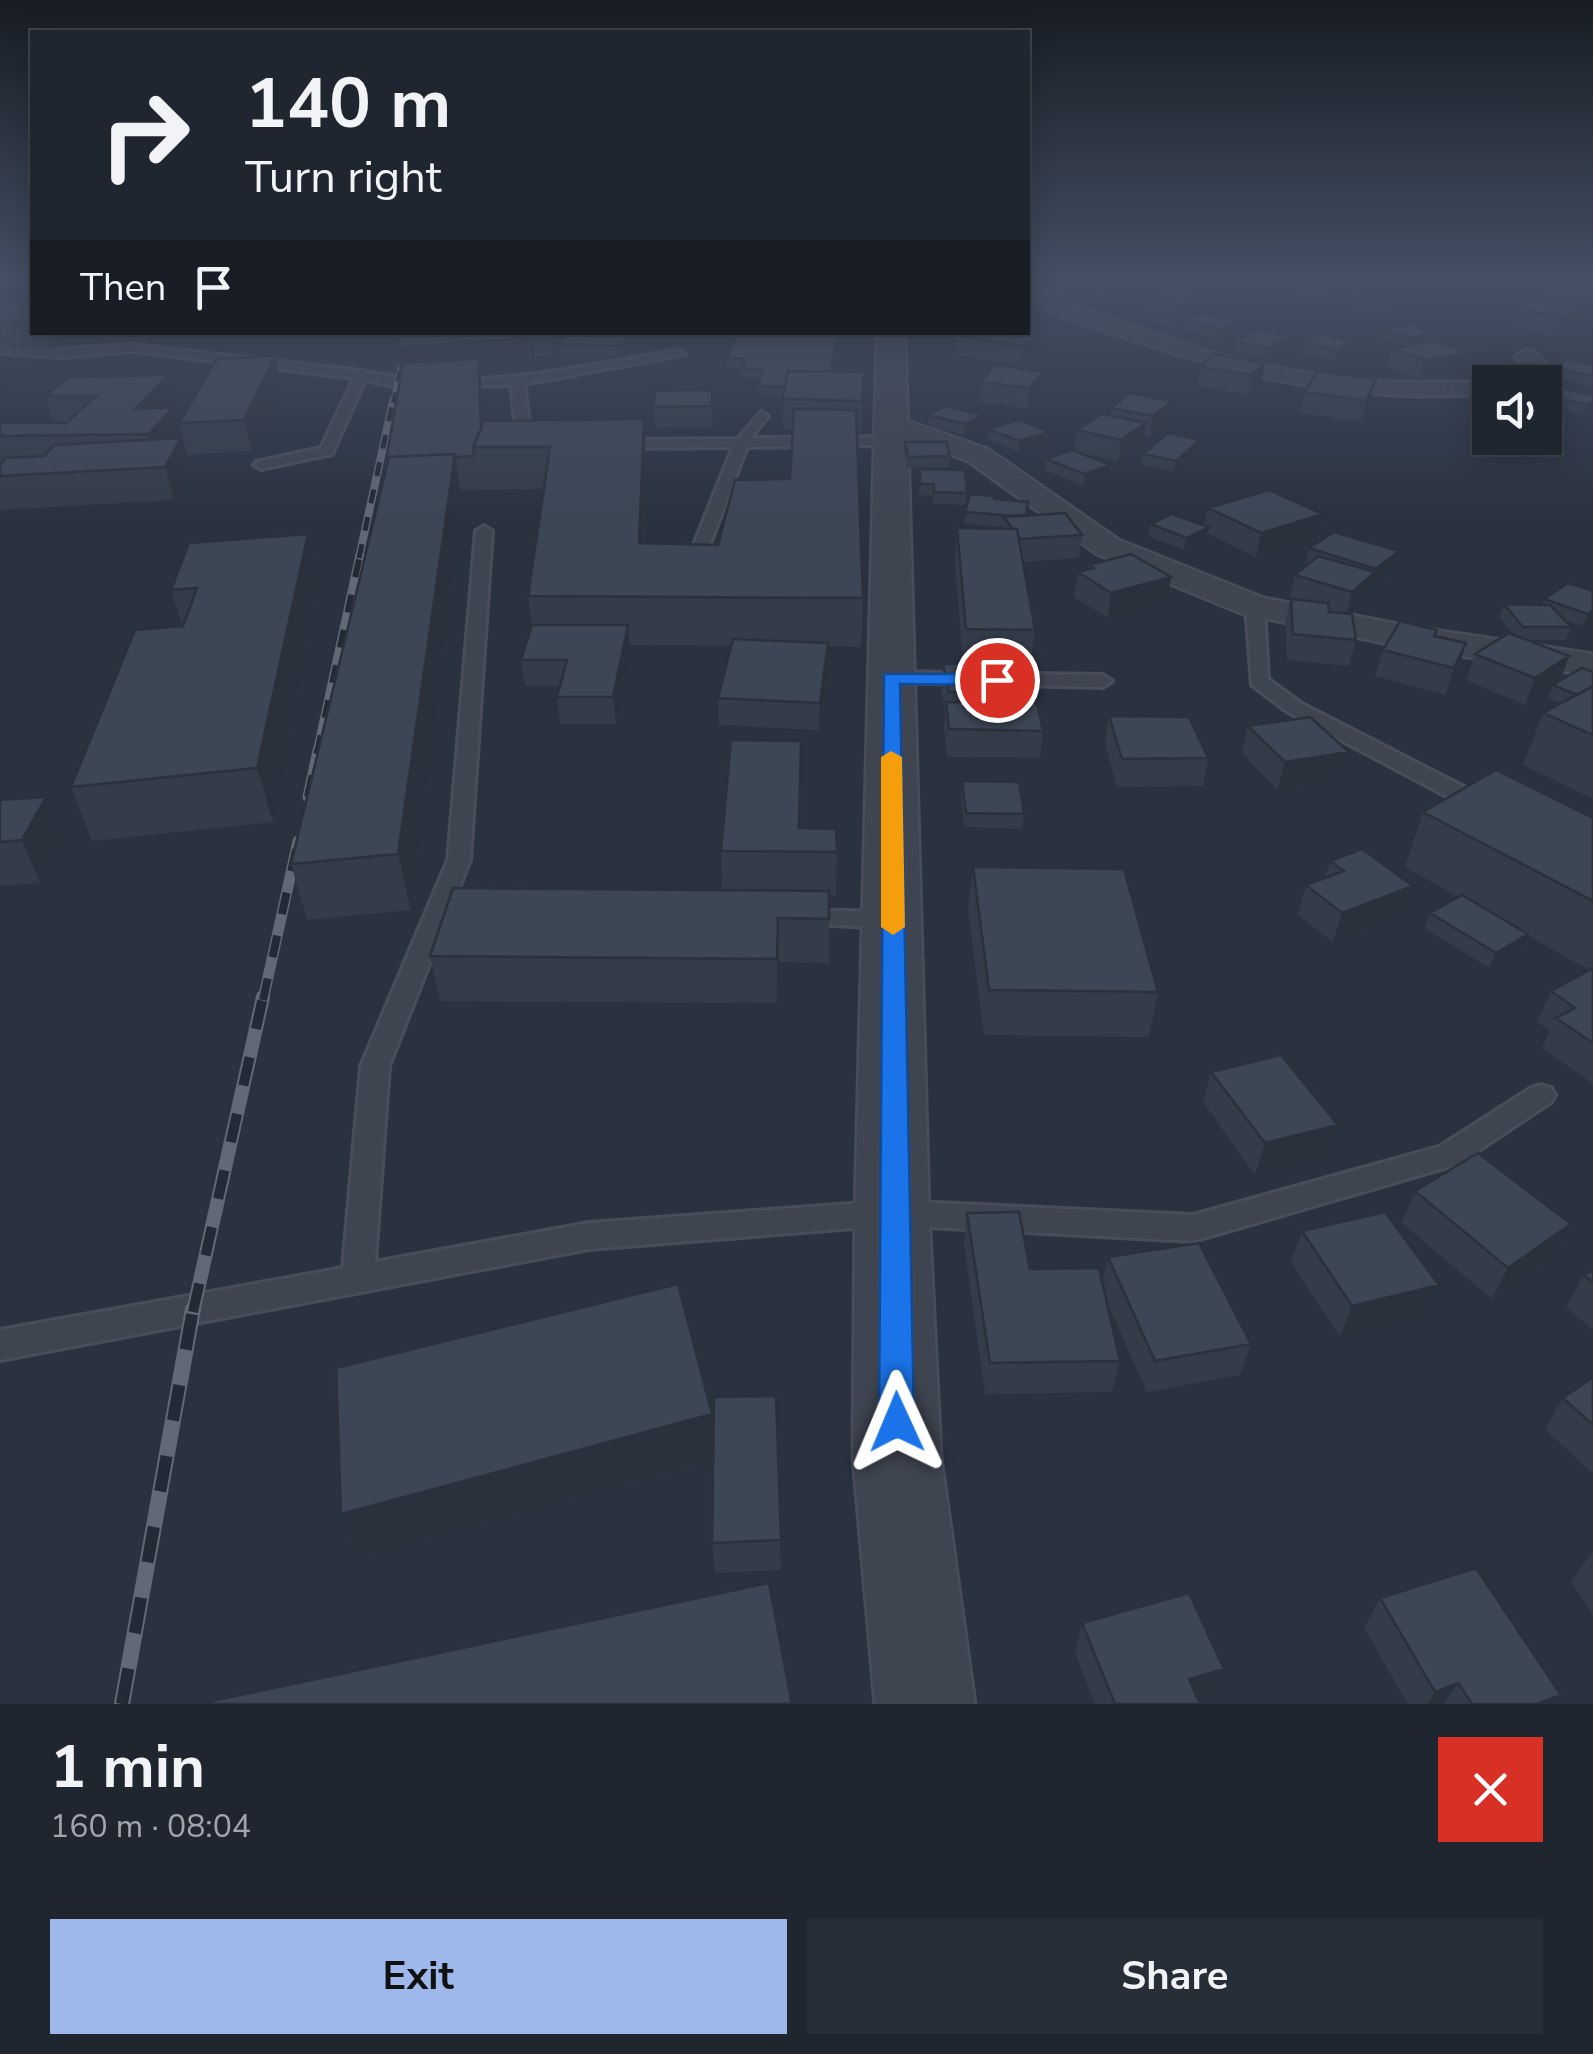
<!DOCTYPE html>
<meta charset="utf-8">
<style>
body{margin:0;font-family:"Nunito Sans",sans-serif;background:#282e38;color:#f1f3f6;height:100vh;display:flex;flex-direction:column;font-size:38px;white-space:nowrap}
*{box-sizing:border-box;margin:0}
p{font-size:32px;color:#a2a5ab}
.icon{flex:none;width:55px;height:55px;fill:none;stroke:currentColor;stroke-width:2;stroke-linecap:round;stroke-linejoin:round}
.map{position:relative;height:1704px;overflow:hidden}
.sheet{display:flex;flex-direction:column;background:#202630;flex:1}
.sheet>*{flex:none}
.guide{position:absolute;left:30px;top:30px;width:1000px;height:305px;border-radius:0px;box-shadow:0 5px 25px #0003,0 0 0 2px #3d434c;background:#202630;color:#f1f3f6;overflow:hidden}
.buttons{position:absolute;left:1472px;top:365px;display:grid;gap:20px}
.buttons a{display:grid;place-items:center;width:90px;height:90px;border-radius:0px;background:#202630;box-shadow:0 5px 25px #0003,0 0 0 2px #3d434c;font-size:50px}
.pin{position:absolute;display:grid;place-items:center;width:85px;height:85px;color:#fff;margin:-42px;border:5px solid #fff;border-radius:50%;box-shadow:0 2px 10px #0007}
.me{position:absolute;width:110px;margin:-55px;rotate:359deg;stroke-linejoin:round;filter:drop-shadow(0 0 8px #0008)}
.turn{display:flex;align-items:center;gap:35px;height:210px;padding:0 50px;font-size:45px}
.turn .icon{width:130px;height:130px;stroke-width:2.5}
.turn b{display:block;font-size:70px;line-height:85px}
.then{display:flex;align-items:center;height:95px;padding:0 50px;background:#0003;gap:20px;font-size:38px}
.round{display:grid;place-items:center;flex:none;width:105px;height:105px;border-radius:0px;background:#282e38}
.summary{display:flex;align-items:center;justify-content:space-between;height:170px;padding:0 50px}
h1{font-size:60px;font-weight:700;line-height:75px}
.action{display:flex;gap:20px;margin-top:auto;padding:20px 50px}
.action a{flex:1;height:115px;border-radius:0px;background:#9eb8ec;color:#111;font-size:40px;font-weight:700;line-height:115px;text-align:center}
.action a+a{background:#282e38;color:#f1f3f6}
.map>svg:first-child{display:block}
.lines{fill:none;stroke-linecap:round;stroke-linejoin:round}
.service-casing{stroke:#484d59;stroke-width:6}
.minor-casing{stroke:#484d59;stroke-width:5}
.tertiary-casing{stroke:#484d59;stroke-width:5}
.service{fill:#3e4450;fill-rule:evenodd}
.minor{fill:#3e4450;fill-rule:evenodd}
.tertiary{fill:#3e4450;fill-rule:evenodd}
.rail-far5-casing{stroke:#616876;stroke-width:6}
.rail-far4-casing{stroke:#616876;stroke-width:8}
.rail-far3-casing{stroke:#616876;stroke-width:9}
.rail-far2-casing{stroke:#616876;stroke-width:11}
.rail-far1-casing{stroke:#616876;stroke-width:14}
.rail-casing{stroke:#616876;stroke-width:16}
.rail-far5{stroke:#232935;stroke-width:4;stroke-dasharray:11;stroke-linecap:butt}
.rail-far4{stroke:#232935;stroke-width:5;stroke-dasharray:14;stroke-linecap:butt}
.rail-far3{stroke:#232935;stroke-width:6;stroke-dasharray:18;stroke-linecap:butt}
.rail-far2{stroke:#232935;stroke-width:8;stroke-dasharray:22;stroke-linecap:butt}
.rail-far1{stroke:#232935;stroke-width:10;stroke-dasharray:29;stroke-linecap:butt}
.rail{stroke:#232935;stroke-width:12;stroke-dasharray:36;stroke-linecap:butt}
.wall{fill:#343c49}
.shaded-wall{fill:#2b313c}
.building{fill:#3d4655;stroke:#2b313c;stroke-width:2.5}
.route{fill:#1a73e8;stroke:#114b97;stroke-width:2.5}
.slow{fill:#f59e0b}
</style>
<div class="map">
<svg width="1593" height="1704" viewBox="0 0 1593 1704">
<rect width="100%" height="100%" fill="#2a3240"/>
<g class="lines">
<g class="service-casing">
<path id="service" d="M132,345L361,371C465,394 575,368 679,350L685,354L524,384L532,444L525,448L518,444L511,385L397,387L365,380L332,454L261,469L254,465L256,462L321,448L354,378L132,351L63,357L0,353V347L63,349Z
M761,412L768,416L751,438L888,437L895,441L888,445L747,447L699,572L685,575L683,572L733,447L617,448L610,444L617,440L738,439Z
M484,526L492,531L470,860L389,1066L375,1262L589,1223L892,1201L1193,1215L1439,1147L1531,1088L1541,1085L1551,1088L1555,1095L1551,1102L1458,1164L1193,1241L892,1225L589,1249L0,1360V1330L343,1268L361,1066L448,860L476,531Z
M1255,602L1264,607L1268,679L1302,704L1491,801L1494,806L1491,811H1475L1288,712L1252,685L1246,607Z
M891,672L1103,675L1112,681L1103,687L884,682L882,678Z
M802,910L890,912L902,920L890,928L794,923L790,918L794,913Z"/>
</g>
<g class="minor-casing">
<path id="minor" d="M1034,279H1054L1056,293L1068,303L1216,354L1292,371L1392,382H1499H1490V394C1324,406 1206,366 1052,313L1036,295Z
M1527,350C1538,353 1545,362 1552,372C1539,386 1518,382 1500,382L1525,369L1515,357Z
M890,415L988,449L1119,540L1264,598L1408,626L1593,654V676L1408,648L1243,614L1097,554L968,461L881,429L877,423L881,417Z"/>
</g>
<g class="tertiary-casing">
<path id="tertiary" d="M877,332H905L929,1213L941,1457L975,1704H875L853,1457L855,1213Z"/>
</g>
<use href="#service" class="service"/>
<use href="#minor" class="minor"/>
<use href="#tertiary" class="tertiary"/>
<g class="rail-far5-casing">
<path id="rail-far5" d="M393,403L408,332"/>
</g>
<g class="rail-far4-casing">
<path id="rail-far4" d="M359,558L393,401"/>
</g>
<g class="rail-far3-casing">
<path id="rail-far3" d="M317,753L360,555"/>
</g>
<g class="rail-far2-casing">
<path id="rail-far2" d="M308,797L318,751
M263,1000L298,841"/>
</g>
<g class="rail-far1-casing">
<path id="rail-far1" d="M193,1312L263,997"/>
</g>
<g class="rail-casing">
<path id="rail" d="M122,1704L193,1309"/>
</g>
<use href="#rail-far5" class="rail-far5"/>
<use href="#rail-far4" class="rail-far4"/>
<use href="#rail-far3" class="rail-far3"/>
<use href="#rail-far2" class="rail-far2"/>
<use href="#rail-far1" class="rail-far1"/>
<use href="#rail" class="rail"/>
</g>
<path class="wall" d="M1073,279H1095L1094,282L1114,284L1113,293L1103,302L1075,298L1076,289L1085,281Z
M1548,279H1593V314L1556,336L1509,326L1514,308L1549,289L1545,288Z
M1295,293L1327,296L1323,305L1293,302Z
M1203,295L1200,313L1173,326L1141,320L1143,302Z
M1343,298L1404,312L1391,318L1341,307Z
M0,299L32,300V332H85L51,350L0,347Z
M1185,322L1237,330L1221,338L1183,331Z
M1384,328L1423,331L1429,341L1467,353L1461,372L1419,380L1387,367L1392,348L1402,346L1382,338Z
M251,332H290L283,336Z
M401,332H550L551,355L536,356L535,365L480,370L483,422L644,419L646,460L644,543L718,545L790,479L793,430H783V397L758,396L757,386L760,379L742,378V368H727V358L738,332L833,371L864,372L861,432L857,431L863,598L861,647L828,646V669L819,730L719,725L718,698L731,646L629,645L630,650L616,724H560L557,697L560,686H525L521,660L532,625L528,596L544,489L460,490L461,496L411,910L307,920L291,864L387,465L386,461L401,376Z
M636,332L622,355L558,353V344Z
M641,332H700L699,336L641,334Z
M925,332H1015L1037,335L1035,354L1020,365L955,355L956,336L925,335Z
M1289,337L1287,346L1266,358L1234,351L1236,341Z
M1303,343L1350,350L1335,360L1301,353Z
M1265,363L1261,382L1248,395L1197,386L1200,367Z
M1593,365V387L1550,377L1553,367Z
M1044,372L1041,391L1027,409L979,402L980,382Z
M169,375L177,405L173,409L189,470L174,500L0,510V423H54L45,396Z
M1545,384L1593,395V409L1583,415L1566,411L1560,430L1537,443L1516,438H1545Z
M282,385L252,451L187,455L179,423Z
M712,390L713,427L655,428L653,407Z
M1305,392L1371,399L1361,422L1300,413Z
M1172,401L1169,422L1150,438L1144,436L1142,445L1118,462L1074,451L1077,430L1110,415L1111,408Z
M1490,406V431L1481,428L1487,407Z
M928,415L982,425L964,435L928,426Z
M988,429L1050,432L1049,442L1018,452L987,439Z
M905,442L950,456L949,467L907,468L904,453Z
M1199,451L1174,472L1141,465L1143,454Z
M1046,459L1109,477L1084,486L1045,470Z
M920,469L967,493L966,505L933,504V496L919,495Z
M994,499L1026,515L1082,535L1079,558L1023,562L1035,630L1030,668H1003L1010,692L1009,703L1043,731L1040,758L947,757L944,729L945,712L941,690L943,664L963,663L955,563L957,528L1003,529V527L964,524L965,512Z
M1208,508L1318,537L1256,557L1207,533L1206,539L1184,550L1148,536L1150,524L1204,525Z
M1309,548L1399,551L1392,575L1370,593L1368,597L1349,614L1356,640L1349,666L1287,660L1285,624L1290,600H1289L1295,575L1305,567Z
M1089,565L1167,602L1108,618L1074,597L1078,572L1088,570Z
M319,580L273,822L92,841L71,787L182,626L171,590Z
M1568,583L1593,619L1583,626L1565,620L1571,627L1566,640H1525L1569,656L1560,681L1593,672V799L1523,765L1543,713L1560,703L1548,698L1552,687L1525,705L1466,680L1475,654L1515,636L1499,617L1504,604L1542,605L1544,599Z
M1435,636L1466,643L1458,669L1445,695L1375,676L1383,650Z
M1109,716L1208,758L1203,786L1117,787L1105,744Z
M1248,726L1349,752L1341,780L1277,790L1242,753Z
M801,741L800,828L837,852L836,895H829V963L779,962L777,1003L440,1001L430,956L722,890L721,851Z
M962,781L1024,814L1022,829L964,827L961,795Z
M46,797L63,839L40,883L0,886V800Z
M1423,812L1593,818V1084L1542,1048L1550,1030L1537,1022L1551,991L1589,970L1527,935L1521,949L1489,968L1425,928L1430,913L1458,897L1405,867Z
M1330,861L1413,886L1403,915L1333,942L1298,915L1306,885L1325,878Z
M973,867L1158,992L1149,1037L984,1035L968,910Z
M1211,1072L1327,1156L1255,1175L1203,1102Z
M1415,1191L1554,1256L1492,1299L1402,1223Z
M967,1213L1030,1269L1102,1284L1108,1257L1251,1344L1240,1375L1147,1392L1105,1298L1120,1361L1112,1392L985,1394L964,1244Z
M1302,1231L1439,1285L1424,1316L1340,1337L1291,1262Z
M1593,1270V1330L1566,1307L1584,1275Z
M1593,1377V1474L1545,1429L1563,1398Z
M776,1396L781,1570L715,1573L712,1543L713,1460L358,1558L714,1434Z
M1592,1552H1593V1614L1571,1582Z
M1380,1598L1554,1704H1408L1364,1628Z
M1082,1623L1224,1669L1212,1697L1198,1701L1200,1704H1095L1075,1652Z"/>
<path class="shaded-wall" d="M1114,284L1113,293L1103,302L1104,293Z
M1203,295L1200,313L1173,326L1176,308Z
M1593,299V314L1556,336L1562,317Z
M1406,303L1404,312L1391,318L1393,308Z
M1238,320L1237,330L1221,338L1223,329Z
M1424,328L1422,336L1431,334L1428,344L1407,347L1409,338L1418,329Z
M45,332H85L51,350Z
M533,332L535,365L480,370L482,388L484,447L401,377L396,348Z
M629,332H636L622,355L621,346Z
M839,332H841L827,398L828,388Z
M1037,335L1035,354L1020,365L1022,346Z
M1289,337L1287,346L1266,358L1268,348Z
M1352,340L1350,350L1335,360L1337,350Z
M1467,353L1461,372L1419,380L1424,360Z
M275,356L282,385L252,451L244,420Z
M1265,363L1261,382L1248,395L1252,375Z
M1044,372L1041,391L1027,409L1029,388Z
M0,375L5,390L0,393Z
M169,375L177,405L173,409L189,470L174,500L165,467L157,466L148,434L135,409Z
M1376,379L1371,399L1361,422L1366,401Z
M1172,401L1169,422L1150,438L1153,416Z
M1593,401V409L1583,415L1587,405Z
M1567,409L1560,430L1537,443L1539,438H1545V421Z
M983,415L982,425L964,435L965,424Z
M644,419L646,460L642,589L639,543Z
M1146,423L1142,445L1118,462L1121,440Z
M1050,432L1049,442L1018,452L1019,441Z
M1200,440L1199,451L1174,472L1176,461Z
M455,454L461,496L411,910L398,854Z
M1111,465L1109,477L1084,486L1085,474Z
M1323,514L1318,537L1256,557L1261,533Z
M1209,527L1206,539L1184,550L1187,538Z
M308,534L319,580L273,822L257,768Z
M1399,551L1392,575L1370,593L1368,597L1346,617L1352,592L1374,573L1376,569Z
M1171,577L1167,602L1108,618L1111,593Z
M1593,610V619L1583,626L1588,614Z
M628,625L630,650L616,724L613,697Z
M828,643V669L819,730L820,703Z
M1466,643L1458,669L1445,695L1454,668Z
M1569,656L1559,683L1553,685L1552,687L1525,705L1535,678Z
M1349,752L1341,780L1277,790L1285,762Z
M46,797L63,839L40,883L22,840Z
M1413,886L1403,915L1333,942L1342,913Z
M778,918L779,962L777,1003V959Z
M1528,934L1521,949L1489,968L1496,953Z
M1338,1125L1327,1156L1255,1175L1265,1143Z
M1571,1224L1554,1256L1492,1299L1508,1268Z
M1439,1285L1424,1316L1340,1337L1352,1306Z
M712,1414L715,1459L358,1558L341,1514Z
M1224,1669L1212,1697L1189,1704V1679Z
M1458,1683L1444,1704H1427L1435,1692Z
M1561,1695L1554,1704H1536Z"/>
<path class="building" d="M1567,279L1593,283V299L1562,317L1514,308Z
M1086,281L1114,284L1104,293L1076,289Z
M1299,284L1329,287L1325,296L1295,293Z
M1170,289L1203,295L1176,308L1143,302Z
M1356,292L1406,303L1393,308L1343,298Z
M0,299L32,300V322L0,320Z
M1200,313L1238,320L1223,329L1185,322Z
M1412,324L1424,328L1418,329L1431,334L1409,338L1384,328Z
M1257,330L1289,337L1268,348L1236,341Z
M401,332H533L532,337L396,348Z
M566,332H629L621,346L558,344Z
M738,332H839L831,371H788L785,387L757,386L763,369L742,368L745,359L727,358Z
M961,332H1015L1037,335L1022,346L956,336Z
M1319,334L1352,340L1337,350L1303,343Z
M1434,341L1467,353L1424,360L1392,348Z
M1214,354L1265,363L1252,375L1200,367Z
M275,356L244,420L179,423L217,359Z
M478,359L481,429L473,447L474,456L454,457L455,454L389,457L388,461H386L403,363Z
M1568,359L1593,365V376L1553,367Z
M996,365L1044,372L1029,388L980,382Z
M788,371L864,372L862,401L782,399Z
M1317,371L1376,379L1366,401L1305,392Z
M169,375L135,409L173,408L148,434L0,436V423H66L96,396H45L69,377Z
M1545,384L1593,395V401L1587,405L1545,395Z
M712,390V406L653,407L655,391Z
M1130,393L1172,401L1153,416L1111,408Z
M1545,403L1567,409L1545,421Z
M946,406L983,415L965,424L928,415Z
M794,409L856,410L863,598L528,596L550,447H473L484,421L644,419L639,543L718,545L735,480L790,479Z
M1102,414L1146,423L1121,440L1077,430Z
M1019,420L1050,432L1019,441L988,429Z
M1168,433L1200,440L1176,461L1143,454Z
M181,438L165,467L0,476V465L5,458L45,456L54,445Z
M905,442H946L950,456L908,457Z
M1072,450L1111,465L1085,474L1046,459Z
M455,454L398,854L291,864L389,457Z
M920,469L965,470L967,493L934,492V484H920Z
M1269,490L1323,514L1261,533L1208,508Z
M970,494L995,496L994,499L1028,502L1026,515L1014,516L965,512Z
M1065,513L1082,535L1019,539L1017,529H1013L1004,517Z
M1172,514L1209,527L1187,538L1150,524Z
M957,528L1017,529L1035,630L966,629Z
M1334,532L1399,551L1376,569L1309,548Z
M308,534L257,768L71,787L135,630L183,626L197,588L171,590L189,543Z
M1131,554L1171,577L1111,593L1078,572L1094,568L1089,565Z
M1318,556L1375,572L1352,592L1295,575Z
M1568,583L1593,591V610L1588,614L1544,599Z
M1291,599L1328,603L1329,612L1352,614L1356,640L1293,634Z
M1504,604L1550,605L1571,627H1523Z
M1400,621L1437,630L1434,636L1466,643L1454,668L1383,650Z
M532,625H628L613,697H557L567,660H521Z
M1509,633L1569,656L1535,678L1475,654Z
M733,639L828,643L820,703L718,698Z
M1002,663L1010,692H949L943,664Z
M1582,668L1593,672V686L1577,695L1553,685Z
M1593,686V735L1543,713Z
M946,702L1037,703L1043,731L949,729Z
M1109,716L1189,717L1208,758L1122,759Z
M1310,717L1349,752L1285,762L1248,726Z
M731,740L801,741L799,828L836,829L837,852L721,851Z
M1496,770L1593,818V901L1423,812Z
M962,781L1019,782L1024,814L966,813Z
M46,797L22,840L0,842V800Z
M1362,849L1413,886L1342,913L1306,885L1344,871L1330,861Z
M973,867L1124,869L1158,992L989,990Z
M453,888L829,891V919L778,918L777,959L430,956Z
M1462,895L1528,934L1496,953L1430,913Z
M1593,968V1043L1556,1018L1575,1008L1551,991Z
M1281,1055L1338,1125L1265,1143L1211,1072Z
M1478,1153L1571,1224L1508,1268L1415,1191Z
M1019,1212L1030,1269L1099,1268L1120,1361L990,1363L967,1213Z
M1385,1212L1439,1285L1352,1306L1302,1231Z
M1199,1243L1251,1344L1155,1361L1108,1257Z
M1593,1270V1283L1584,1275Z
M678,1284L712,1414L341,1514L336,1368Z
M1593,1377V1425L1563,1398Z
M776,1396L781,1540L712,1543L714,1397Z
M1476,1568L1561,1695L1536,1704H1472L1458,1683L1435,1692L1380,1598Z
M769,1583L792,1704H198Z
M1189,1593L1224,1669L1189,1679L1200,1704H1115L1082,1623Z"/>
<linearGradient id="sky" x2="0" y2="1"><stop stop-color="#171c23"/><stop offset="0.54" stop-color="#444f64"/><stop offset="1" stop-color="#444f64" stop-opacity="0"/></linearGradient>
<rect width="1593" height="518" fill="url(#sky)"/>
<path class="route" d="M884,674H997L1006,680L997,685L900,684L914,1422L909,1434L897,1438L884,1434L879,1422Z"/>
<path class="slow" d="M891,751L902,757L905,927L893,935L881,927V757Z"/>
</svg>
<div class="buttons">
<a><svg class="icon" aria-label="sound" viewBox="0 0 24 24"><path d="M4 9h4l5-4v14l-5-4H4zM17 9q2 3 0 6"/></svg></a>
</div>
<div class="pin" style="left:997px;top:680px;background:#d93025"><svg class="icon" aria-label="arrive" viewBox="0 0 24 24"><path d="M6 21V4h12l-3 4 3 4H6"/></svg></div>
<svg class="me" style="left:897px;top:1422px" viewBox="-20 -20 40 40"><path d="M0-17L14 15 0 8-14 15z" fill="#1a73e8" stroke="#fff" stroke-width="4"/></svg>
<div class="guide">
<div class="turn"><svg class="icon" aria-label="right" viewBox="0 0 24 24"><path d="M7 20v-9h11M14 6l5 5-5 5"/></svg><div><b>140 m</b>Turn right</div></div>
<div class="then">Then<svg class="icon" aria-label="arrive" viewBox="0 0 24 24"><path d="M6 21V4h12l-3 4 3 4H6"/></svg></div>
</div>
</div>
<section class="sheet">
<div class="summary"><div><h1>1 min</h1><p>160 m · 08:04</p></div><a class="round" style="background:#d93025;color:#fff"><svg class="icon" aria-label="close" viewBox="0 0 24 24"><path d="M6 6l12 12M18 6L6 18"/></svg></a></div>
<div class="action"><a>Exit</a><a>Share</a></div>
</section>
